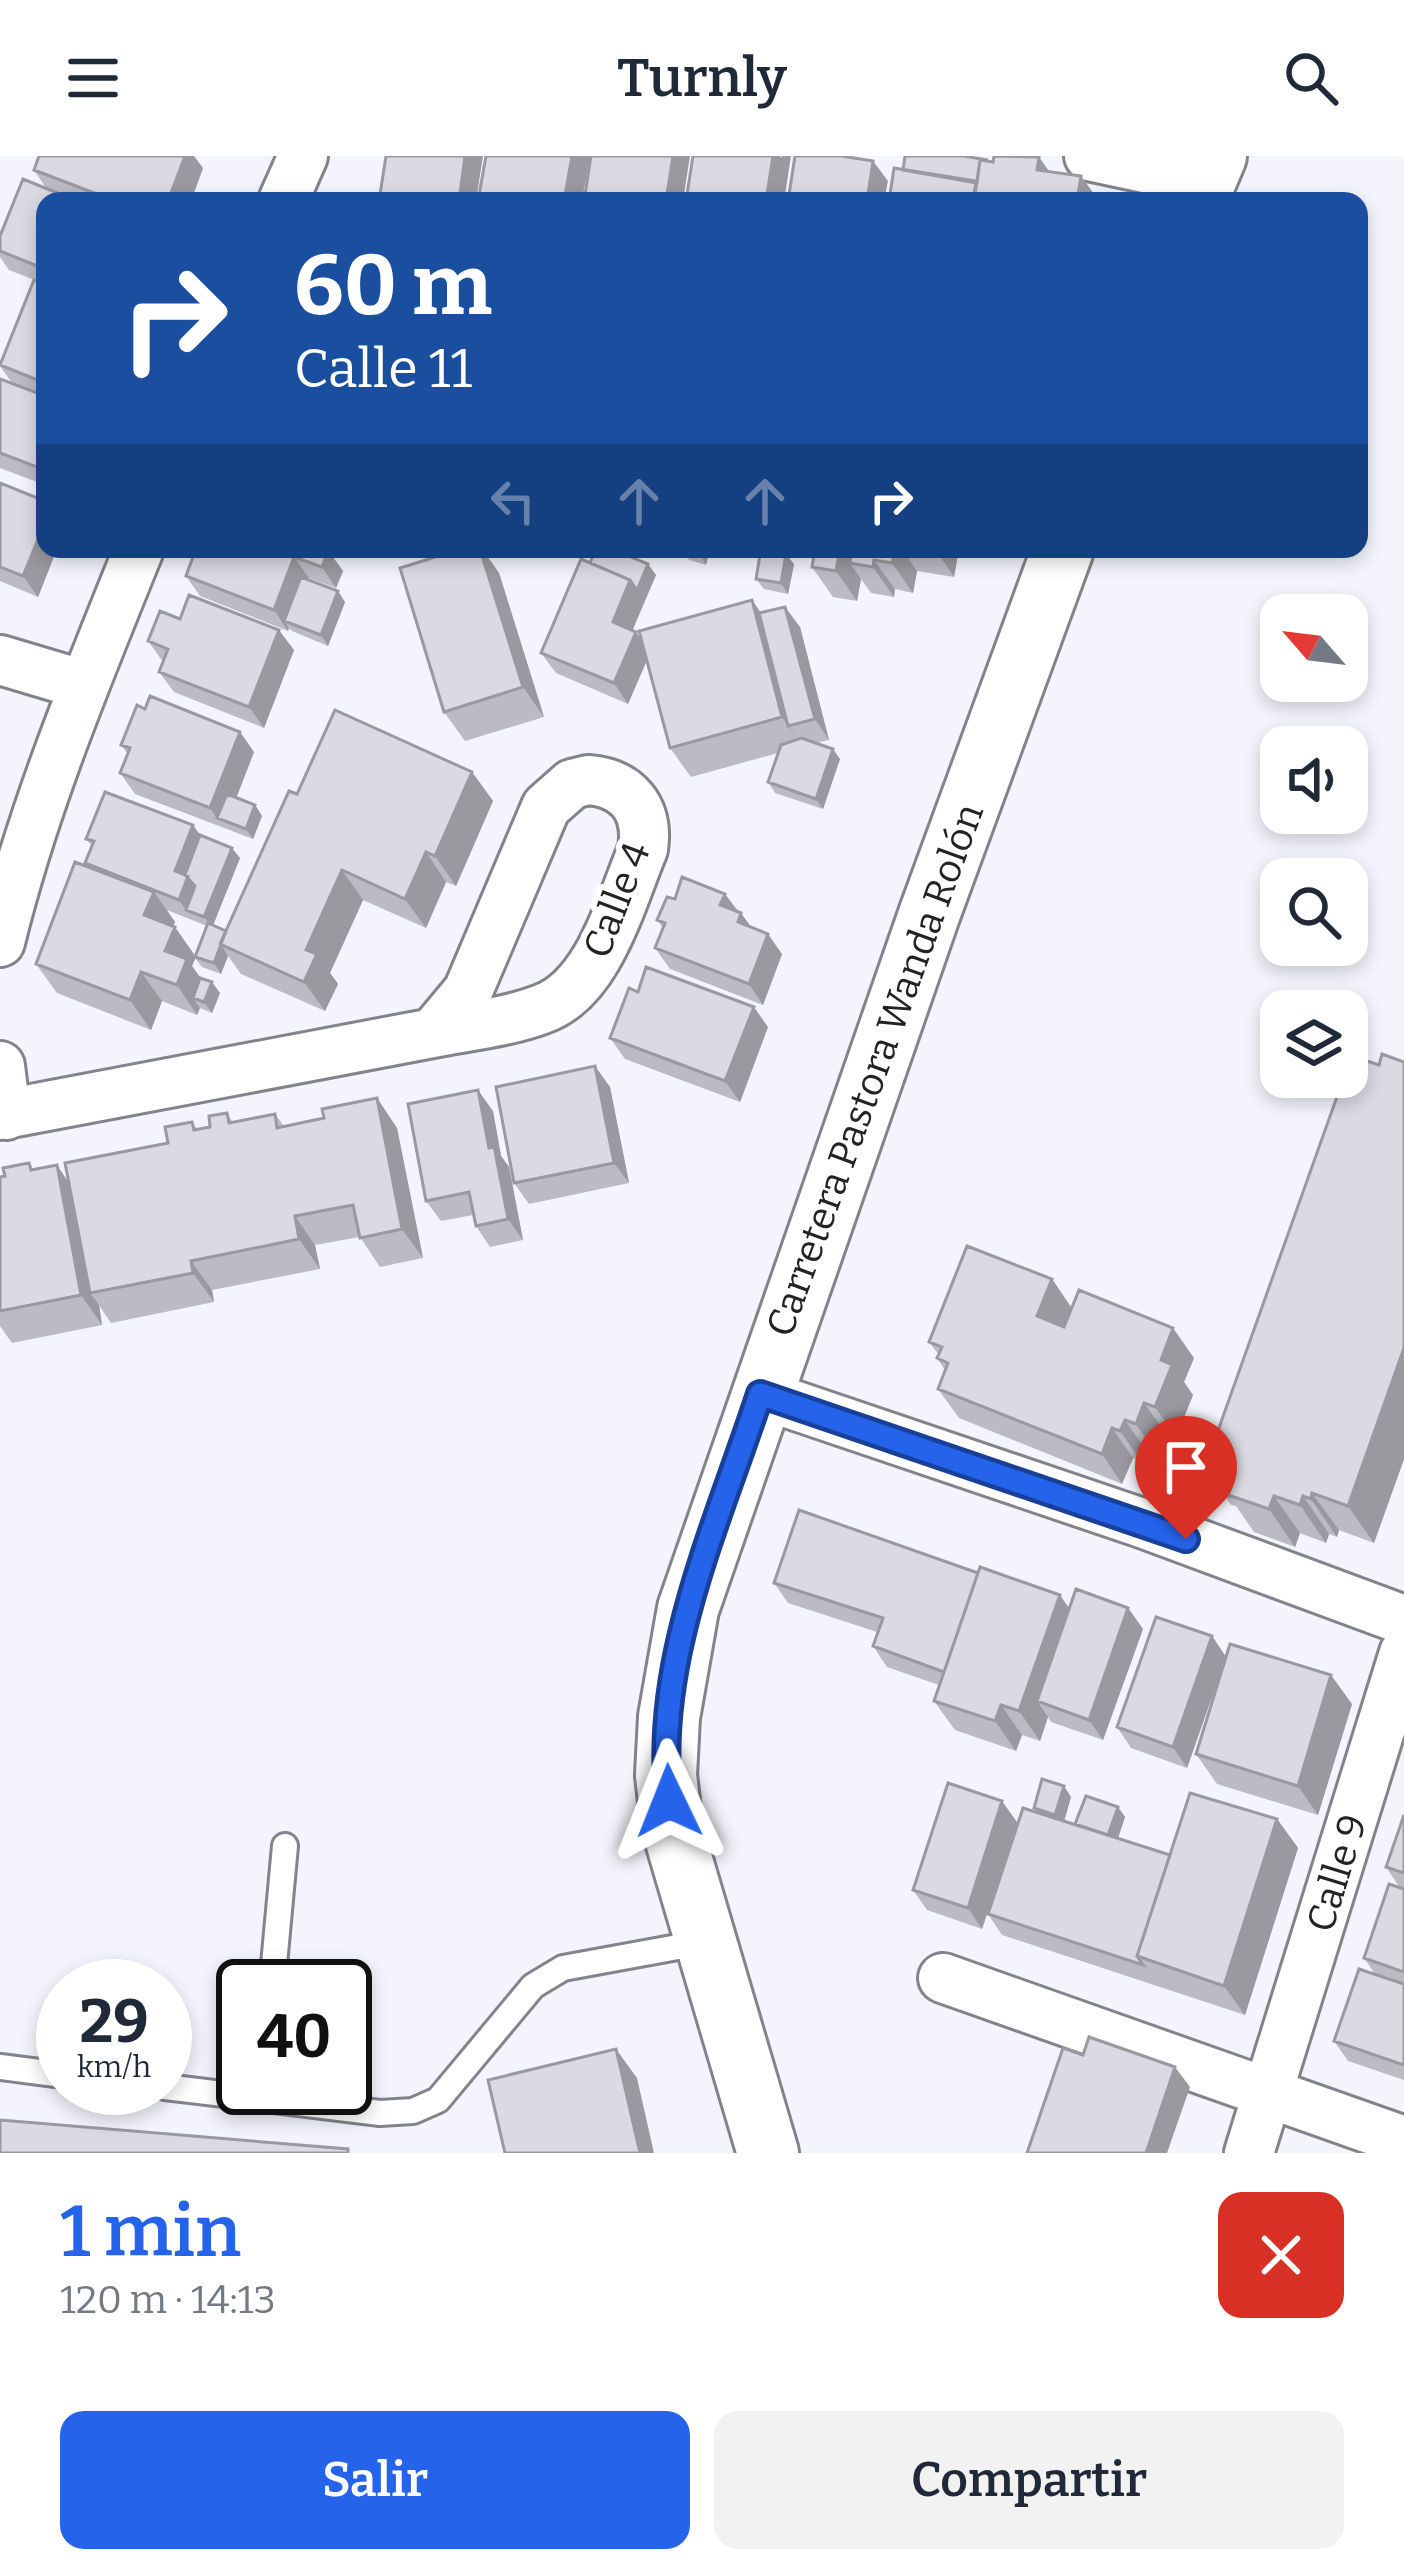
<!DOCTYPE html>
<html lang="es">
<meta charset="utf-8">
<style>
body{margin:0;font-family:Bitter,serif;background:#f2f2f3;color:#1f2937;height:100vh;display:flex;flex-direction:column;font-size:45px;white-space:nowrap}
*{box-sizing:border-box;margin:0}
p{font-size:39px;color:#747a83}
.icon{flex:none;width:66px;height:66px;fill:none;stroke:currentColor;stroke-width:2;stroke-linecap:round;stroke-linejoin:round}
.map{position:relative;height:1997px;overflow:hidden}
.drawer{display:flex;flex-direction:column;background:#fff;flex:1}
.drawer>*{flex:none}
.guide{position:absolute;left:36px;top:36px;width:1332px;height:366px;border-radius:24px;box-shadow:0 6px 18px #0003;background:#1a4fa0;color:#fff;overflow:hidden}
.needle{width:78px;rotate:298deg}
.fabs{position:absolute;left:1260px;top:438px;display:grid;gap:24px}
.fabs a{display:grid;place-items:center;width:108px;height:108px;border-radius:24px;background:#fff;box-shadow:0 6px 18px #0003;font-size:60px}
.speed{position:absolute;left:36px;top:1803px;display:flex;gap:24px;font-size:60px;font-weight:700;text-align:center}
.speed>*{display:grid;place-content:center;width:156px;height:156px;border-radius:50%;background:#fff;box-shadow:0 6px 18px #0003;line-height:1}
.speed small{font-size:30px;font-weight:400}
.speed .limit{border:6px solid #111;border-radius:18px;background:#fff;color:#111}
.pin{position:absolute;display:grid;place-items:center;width:102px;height:102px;color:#fff;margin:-123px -51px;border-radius:50% 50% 50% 0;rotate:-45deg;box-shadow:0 0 12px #0007}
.pin .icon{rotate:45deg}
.me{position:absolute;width:132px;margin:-66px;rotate:358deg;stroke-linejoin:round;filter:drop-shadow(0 0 9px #0008)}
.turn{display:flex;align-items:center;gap:42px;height:252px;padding:0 60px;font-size:54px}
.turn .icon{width:156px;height:156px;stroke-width:2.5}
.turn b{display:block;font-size:84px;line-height:102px}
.lanes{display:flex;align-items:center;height:114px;padding:0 60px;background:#0003;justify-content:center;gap:60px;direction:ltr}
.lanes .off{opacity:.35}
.round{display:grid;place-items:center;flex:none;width:126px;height:126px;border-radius:24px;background:#f2f2f3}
.headline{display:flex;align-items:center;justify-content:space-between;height:204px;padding:0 60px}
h1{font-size:72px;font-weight:600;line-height:90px;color:#2563eb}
.primary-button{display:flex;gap:24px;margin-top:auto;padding:24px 60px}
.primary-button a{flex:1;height:138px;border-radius:24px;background:#2563eb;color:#fff;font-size:48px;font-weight:600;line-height:138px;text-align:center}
.primary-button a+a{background:#f2f2f3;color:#1f2937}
header{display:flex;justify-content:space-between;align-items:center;height:156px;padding:0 60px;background:#fff;font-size:54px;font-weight:600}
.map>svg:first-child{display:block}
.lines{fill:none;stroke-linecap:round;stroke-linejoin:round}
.service-casing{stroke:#83838b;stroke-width:30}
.minor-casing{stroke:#83838b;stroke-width:54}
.tertiary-casing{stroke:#83838b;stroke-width:66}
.service{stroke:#fff;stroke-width:24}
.minor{stroke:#fff;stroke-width:48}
.tertiary{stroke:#fff;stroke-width:60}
.wall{fill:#bcbbc3;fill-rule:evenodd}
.shaded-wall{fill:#99999f}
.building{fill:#dbdae3;stroke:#99999f;stroke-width:3}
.route-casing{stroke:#184099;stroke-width:30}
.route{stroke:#2563eb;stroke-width:21}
.labels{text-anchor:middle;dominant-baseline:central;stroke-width:12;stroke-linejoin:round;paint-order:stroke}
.street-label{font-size:39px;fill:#232326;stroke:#fff}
</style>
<header><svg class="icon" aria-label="menu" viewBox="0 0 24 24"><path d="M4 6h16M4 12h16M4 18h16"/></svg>Turnly<svg class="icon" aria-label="search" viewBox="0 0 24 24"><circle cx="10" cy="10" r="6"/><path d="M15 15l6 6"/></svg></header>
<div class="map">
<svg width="1404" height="1997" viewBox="0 0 1404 1997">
<rect width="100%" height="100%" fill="#f4f4fc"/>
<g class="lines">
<g class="service-casing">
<path id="service" d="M272,1830L285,1690
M0,1911L63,1919
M165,1931L380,1957L413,1955L438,1944L533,1830L563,1812L705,1786"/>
</g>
<g class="minor-casing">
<path id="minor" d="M1089,0L1205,25
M283,45L303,0
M0,504L84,529
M588,624C628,627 649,653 643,693C621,745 599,833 542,853C508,866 468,870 433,877L468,835L546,651L572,628Z
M0,786C33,651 87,522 139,393
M0,910L6,959
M0,959L433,877
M761,1238L1142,1367L1404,1464
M943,1822L1404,1985
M1249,1997L1404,1497"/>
</g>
<g class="tertiary-casing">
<path id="tertiary" d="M1197,45L1216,0
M768,1997L672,1671L666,1619L669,1561L688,1453L929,759L1063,393"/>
</g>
<use href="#service" class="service"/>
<use href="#minor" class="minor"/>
<use href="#tertiary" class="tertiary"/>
</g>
<path class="wall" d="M203,12L191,45H45V128L9,114L0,101V80L46,32L34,14Z
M45,128V329L0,312V223L12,227L0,210V206Z
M0,327L45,393H57L38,441L0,425Z
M325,393L343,415L336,432L309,422L308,424L345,446L328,490L292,475L289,472L288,475L200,440L186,420Z
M461,393H482L499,417L544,561L465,585L444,556Z
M682,393H710L706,409L689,404Z
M771,393H959L954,421L917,415L913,437L895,433L894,441L871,437L861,423L857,445L833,441L812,411L814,400Z
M590,407L656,419L632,475L642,485L761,457L800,471L829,584L816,587L840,603L823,653L775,637L768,626L778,597L691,621L670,592L647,504L628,548L556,517L541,497Z
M794,408L788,438L764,433L756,423Z
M180,463L294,494L264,572L174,536L159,516L163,506L148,485Z
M145,553L240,576L254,596L236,642L255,649L262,660L253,683L135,638L120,617L128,598L121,589Z
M472,616L493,645L456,730L446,726L426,772L363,744L330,817L338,828L325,855L241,818L228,800L221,818L202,811L195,802L192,810L200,822L220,837L212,857L200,852L197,859L162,845L151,874L57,837L36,808L87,710L85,707L92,690L86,683L200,679L240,702L213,769L226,775L297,638ZM167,754L207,770L195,800L173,770L175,766Z
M725,738L751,771L782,798L763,849L670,813L655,792L663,772L657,764L675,743Z
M638,836L768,871L740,946L625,903L610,882Z
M1404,906V1303L1374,1387L1339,1374L1337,1381L1329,1378L1326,1387L1300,1377L1295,1391L1254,1376L1236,1350L1231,1349L1205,1311L1379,909Z
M610,931L629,1027L529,1048L514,1027Z
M377,942L397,972L423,1102L380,1111L360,1081L315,1089L320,1113L212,1134L214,1146L111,1167L99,1149L102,1169L12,1187L0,1170V1021L29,1007L34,1014L69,1027L168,987L192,966L197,973L210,971L227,957L233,967L275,958L284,970L324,962Z
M493,955L501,1000L509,1011L523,1084L490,1091L476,1070L473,1059L441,1065L426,1045Z
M1052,1123L1072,1152L1194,1202L1184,1226L1193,1239L1176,1281L1165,1276L1156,1297L1145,1293L1141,1305L1133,1302L1122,1328L959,1262L938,1233L945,1214L937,1202L939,1199L929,1186Z
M774,1427L1069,1453L1128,1452L1143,1473L1103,1584L1051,1566L1048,1561L1040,1585L1022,1579L1016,1595L955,1574L934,1545L939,1529L887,1511L873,1490L877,1476L788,1447Z
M1212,1480L1226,1501L1187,1612L1131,1592L1117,1571Z
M1352,1548L1318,1659L1217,1628L1196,1598Z
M1071,1641L1064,1665L1075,1668L1118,1651L1125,1661L1118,1682L1170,1699L1277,1663L1298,1692L1245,1859L1002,1779L988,1758L1036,1656L1034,1652Z
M1404,1659V1733L1400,1732L1386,1711Z
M1017,1666L982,1773L927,1754L913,1734Z
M1404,1733V1924L1348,1905L1334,1885L1375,1818L1364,1802Z"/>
<path class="shaded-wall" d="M185,0H194L203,12L191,45H168Z
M465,0H483L476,45H459Z
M572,0H590L582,45H564Z
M673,0H690L683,45H666Z
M773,0H780L789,13L784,45H766Z
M782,0H791L789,13L781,3Z
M1039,1L1060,31L1037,14Z
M873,5L888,25L884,45H867Z
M1081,20L1099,45H1077Z
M45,366V393H57L38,441L23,420Z
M480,393H482L499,417L544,561L523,531Z
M700,393H710L706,409L699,398Z
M840,393H866L850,407L861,423L857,445L836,415Z
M895,393H902L917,415L913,437L892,407Z
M935,393H959L954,421Z
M328,394L343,415L336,432L322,411Z
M786,398L794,408L788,438L781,427Z
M294,401L309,422L291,467L284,465L289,472L288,475L274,454Z
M874,404L895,433L894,441L873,411Z
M648,408L656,419L627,487L613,466L630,424Z
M338,435L345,446L328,490L321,479Z
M752,444L773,474L788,570L803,590L782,561Z
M785,451L800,471L829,584L815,563Z
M279,474L294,494L264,572L249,551Z
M636,476L650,497L628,548L614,527Z
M240,576L254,596L227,666L217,662L210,652Z
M833,593L840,603L823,653L816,643Z
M472,616L493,645L456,730L435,700Z
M255,649L262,660L253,683L246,673Z
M193,669L208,690L202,741L186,754L179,744L175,715Z
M232,692L240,702L212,772L204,761Z
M426,696L446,726L426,772L405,743Z
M342,714L363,744L330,817L338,828L325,855L304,826L306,794Z
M154,736L175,766L165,789L144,759Z
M725,738L740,759L720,749Z
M741,757L756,778L738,766Z
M175,771L196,801L192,810L208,832L193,842L200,852L197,859L177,829L165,795Z
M768,778L782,798L763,849L749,828Z
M221,789L228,800L221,818L214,807Z
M141,816L162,845L151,874L130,844Z
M212,826L220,837L212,857L204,846Z
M754,851L768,871L740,946L725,925Z
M595,910L610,931L629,1027L614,1007Z
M478,934L493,955L501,1000L509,1011L523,1084L508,1063L489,992Z
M377,942L397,972L423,1102L402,1073Z
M57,1009L77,1039L90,1137L99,1149L102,1169L81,1139Z
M295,1060L315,1089L320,1113L299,1083Z
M191,1105L212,1134L214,1146L193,1117Z
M1052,1123L1072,1153L1058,1190L1037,1160Z
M1173,1172L1194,1202L1184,1226L1193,1239L1176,1281L1155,1251L1161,1204Z
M1404,1192V1303L1374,1387L1348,1350Z
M1144,1247L1165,1276L1156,1297L1136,1268Z
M1125,1264L1145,1293L1141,1305L1120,1275Z
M1112,1272L1133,1302L1122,1328L1102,1298Z
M1312,1337L1339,1374L1337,1381L1311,1343Z
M1274,1340L1300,1377L1295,1391L1269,1353Z
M1303,1340L1329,1378L1326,1387L1300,1349Z
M1060,1439L1080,1468L1037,1545L1048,1561L1040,1585L1019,1555Z
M1128,1452L1143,1473L1103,1584L1089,1564Z
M1212,1480L1226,1501L1187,1612L1173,1591Z
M1331,1519L1352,1548L1318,1659L1298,1630Z
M1001,1549L1022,1579L1016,1595L995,1565Z
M1064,1630L1071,1641L1063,1669L1055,1659Z
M1002,1645L1017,1666L982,1773L968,1752Z
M1118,1651L1125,1661L1113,1697L1106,1687Z
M1277,1663L1298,1692L1245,1859L1224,1830Z
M616,1893L637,1922L654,1997H640Z
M1175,1911L1190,1931L1167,1997H1146Z"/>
<path class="building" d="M39,0H185L168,45H115L34,14Z
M386,0H465L459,45H429L412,43L411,45H379Z
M486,0H572L564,45H478Z
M591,0H673L666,45H584Z
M693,0H773L766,45H686Z
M795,0H841L873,5L867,45H788Z
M905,0H963L988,4H980L977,27L903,14Z
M994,0L1039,1L1037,14L1081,20L1077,45H974L980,4L993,6Z
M894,12L976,25L973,45H889Z
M23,23L77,45H45V113L0,95V80Z
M34,124L45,128V227L0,209Z
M0,223L45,240V314L0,297Z
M0,327L45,345V366L23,420L0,411Z
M196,393H325L328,394L322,411L294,401L274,454L186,420Z
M461,393H480L523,531L444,556L400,412Z
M596,393H612L648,408L637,434L630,424L590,407Z
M682,393H700L699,398Z
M761,393L786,398L781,427L756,423Z
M815,393H840L836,415L812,411Z
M852,393H895L892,407L874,404L873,411L850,407Z
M581,403L630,424L613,466L636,476L614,527L541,497Z
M301,421L338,435L321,479L284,465Z
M189,439L279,474L249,551L159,516L168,493L148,485L160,455L180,463Z
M752,444L782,561L670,592L639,475Z
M785,451L815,563L788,570L759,457Z
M150,540L240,576L210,652L120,617L130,592L121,589L137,549L145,553Z
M335,554L472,616L435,700L426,696L405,743L342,714L306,794L317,798L304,826L220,788L289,635L297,638Z
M801,582L833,593L816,643L768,626L781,589Z
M105,636L193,669L175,715L188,720L179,744L85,707L94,685L86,683Z
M227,638L255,649L246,673L217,662Z
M200,679L232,692L204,761L186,754L195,730L185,719Z
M75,706L154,736L144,759L175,771L165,795L187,803L177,829L141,816L130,844L36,808Z
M682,721L725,738L720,749L741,757L738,766L768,778L749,828L655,792L665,767L657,764L667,741L675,743Z
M208,767L226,775L214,807L195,801Z
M646,811L754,851L725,925L610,882L629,832L638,836Z
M200,822L212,826L204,846L193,842Z
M1382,898L1404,906V1192L1348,1350L1312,1337L1311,1343L1303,1340L1300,1349L1274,1340L1269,1353L1228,1339L1234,1321L1205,1311L1344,921H1347V913L1352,900L1379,909Z
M595,910L614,1007L514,1027L496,931Z
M478,934L489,992L494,990L508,1063L476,1070L469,1036L426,1045L408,948Z
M377,942L402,1073L360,1082L353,1049L295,1060L299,1083L191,1105L193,1117L90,1137L65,1007L168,987L165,971L192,966L194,974L210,971L209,960L227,957L229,967L275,958L277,972L324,962L322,953Z
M29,1007L31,1014L57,1009L81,1139L0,1155V1021L5,1020L3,1012Z
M967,1090L1052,1123L1037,1160L1064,1171L1079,1134L1173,1172L1161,1204L1172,1209L1155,1251L1144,1247L1136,1268L1125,1264L1120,1275L1112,1272L1102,1298L938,1233L948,1207L937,1202L942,1191L929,1186Z
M799,1354L978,1417L944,1516L873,1490L883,1462L774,1427Z
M980,1411L1060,1439L1019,1555L1001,1549L995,1565L934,1545Z
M1076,1433L1128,1452L1089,1564L1037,1545Z
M1156,1461L1212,1480L1173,1591L1117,1571Z
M1230,1488L1331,1519L1298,1630L1196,1598Z
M1042,1623L1064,1630L1055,1659L1034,1652Z
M948,1627L1002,1645L968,1752L913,1734Z
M1190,1637L1277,1663L1224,1830L1137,1800Z
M1086,1640L1118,1651L1108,1679L1075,1668Z
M1023,1652L1170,1699L1137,1800L1143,1809L988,1758Z
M1404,1659V1717L1386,1711Z
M1389,1728L1404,1733V1816L1364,1802Z
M1359,1813L1404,1828V1909L1334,1885Z
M1089,1881L1175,1911L1146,1997H1027L1063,1892L1083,1899Z
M616,1893L640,1997H505L488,1924Z
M0,1964L348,1993V1997H0Z"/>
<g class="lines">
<g class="route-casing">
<path id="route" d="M669,1645C652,1506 718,1367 760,1238L1186,1383"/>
</g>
<use href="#route" class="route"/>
</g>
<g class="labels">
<g class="street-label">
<text transform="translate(617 744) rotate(-69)">Calle 4</text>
<text transform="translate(875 914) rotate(-70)">Carretera Pastora Wanda Rolón</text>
<text transform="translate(1337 1717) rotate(-73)">Calle 9</text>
</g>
</g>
</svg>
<div class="fabs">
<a><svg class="needle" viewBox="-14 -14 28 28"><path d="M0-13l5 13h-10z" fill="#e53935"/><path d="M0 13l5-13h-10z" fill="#747a83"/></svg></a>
<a><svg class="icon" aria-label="sound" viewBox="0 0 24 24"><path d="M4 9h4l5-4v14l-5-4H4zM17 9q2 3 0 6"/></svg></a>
<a><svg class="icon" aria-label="search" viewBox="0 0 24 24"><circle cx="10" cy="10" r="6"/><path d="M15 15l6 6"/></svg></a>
<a><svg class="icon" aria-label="layers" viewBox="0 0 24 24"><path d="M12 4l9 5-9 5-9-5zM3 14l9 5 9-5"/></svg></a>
</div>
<div class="speed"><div>29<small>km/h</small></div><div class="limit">40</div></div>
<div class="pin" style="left:1186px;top:1383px;background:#d93025"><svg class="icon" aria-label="arrive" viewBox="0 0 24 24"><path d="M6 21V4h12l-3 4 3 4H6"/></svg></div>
<svg class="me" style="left:669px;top:1645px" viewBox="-20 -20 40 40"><path d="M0-17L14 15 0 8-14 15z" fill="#2563eb" stroke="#fff" stroke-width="4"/></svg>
<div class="guide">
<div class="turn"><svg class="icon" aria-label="right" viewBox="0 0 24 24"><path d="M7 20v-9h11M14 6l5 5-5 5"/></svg><div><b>60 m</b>Calle 11</div></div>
<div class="lanes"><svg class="icon off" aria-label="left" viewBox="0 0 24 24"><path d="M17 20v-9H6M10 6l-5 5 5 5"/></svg><svg class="icon off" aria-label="ahead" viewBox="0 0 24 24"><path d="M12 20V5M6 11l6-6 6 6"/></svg><svg class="icon off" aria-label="ahead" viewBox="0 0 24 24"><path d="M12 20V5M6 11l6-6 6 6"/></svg><svg class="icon" aria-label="right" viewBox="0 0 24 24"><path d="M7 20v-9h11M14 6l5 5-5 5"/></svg></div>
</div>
</div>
<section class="drawer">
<div class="headline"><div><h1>1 min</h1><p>120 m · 14:13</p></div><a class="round" style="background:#d93025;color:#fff"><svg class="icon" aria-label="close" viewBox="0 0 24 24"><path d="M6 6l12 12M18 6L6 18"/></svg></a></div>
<div class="primary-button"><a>Salir</a><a>Compartir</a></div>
</section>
